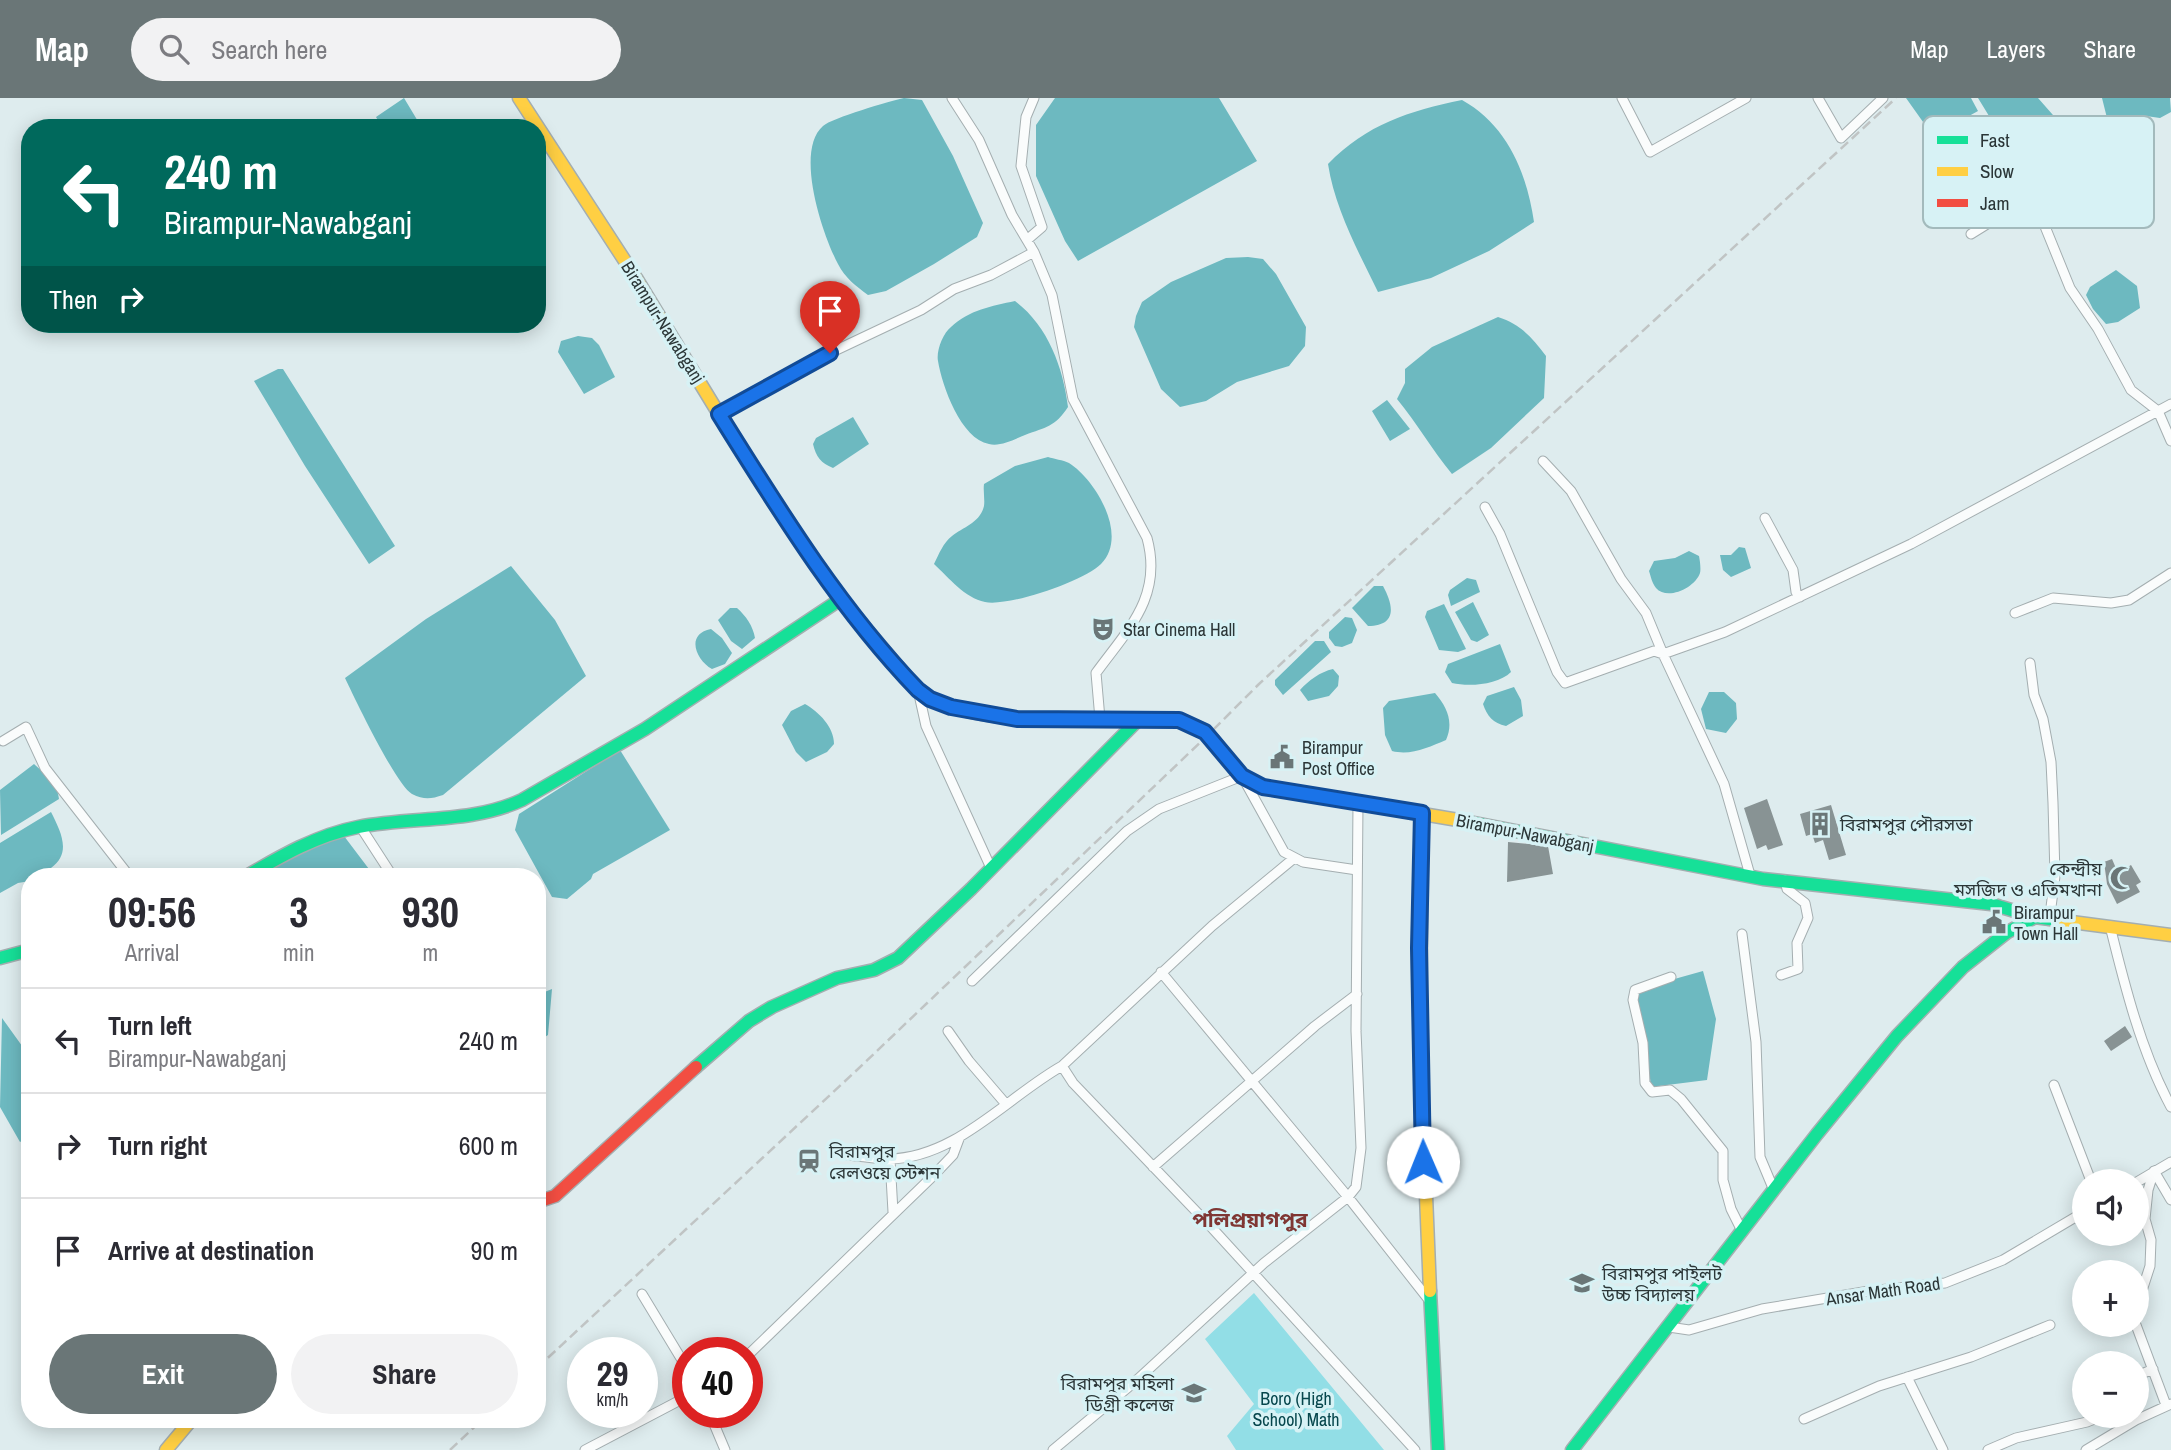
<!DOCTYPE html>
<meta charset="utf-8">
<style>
body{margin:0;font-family:"Archivo Narrow","Noto Sans Bengali",sans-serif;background:#f2f2f3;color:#2b2b33;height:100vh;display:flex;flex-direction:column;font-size:26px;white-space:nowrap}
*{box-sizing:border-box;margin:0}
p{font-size:23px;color:#7c7c81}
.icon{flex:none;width:38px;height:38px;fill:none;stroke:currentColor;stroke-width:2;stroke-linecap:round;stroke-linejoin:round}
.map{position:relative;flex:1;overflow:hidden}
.sheet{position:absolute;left:21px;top:770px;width:525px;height:560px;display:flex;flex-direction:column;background:#fff;border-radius:28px;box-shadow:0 4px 18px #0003}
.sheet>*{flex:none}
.hud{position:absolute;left:21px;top:21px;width:525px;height:214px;border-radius:28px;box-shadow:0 4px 18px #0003;background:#00695c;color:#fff;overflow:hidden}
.controls{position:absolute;left:2072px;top:1071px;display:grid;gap:14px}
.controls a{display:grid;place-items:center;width:77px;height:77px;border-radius:50%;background:#fff;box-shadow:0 4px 18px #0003;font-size:35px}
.speed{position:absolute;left:567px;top:1239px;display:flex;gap:14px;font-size:35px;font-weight:700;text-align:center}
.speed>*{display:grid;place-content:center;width:91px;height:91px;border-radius:50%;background:#fff;box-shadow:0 4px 18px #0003;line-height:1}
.speed small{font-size:18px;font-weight:400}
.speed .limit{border:10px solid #d22;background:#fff;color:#111}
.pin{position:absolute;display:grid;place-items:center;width:60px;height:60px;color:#fff;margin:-72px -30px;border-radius:50% 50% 50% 0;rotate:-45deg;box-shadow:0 0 7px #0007}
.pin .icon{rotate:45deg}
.me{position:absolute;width:77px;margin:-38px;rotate:359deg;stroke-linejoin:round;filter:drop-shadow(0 0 5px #0008)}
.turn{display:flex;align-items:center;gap:24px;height:147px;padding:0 28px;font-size:32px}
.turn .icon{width:91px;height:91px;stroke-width:2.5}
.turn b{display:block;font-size:49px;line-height:60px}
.then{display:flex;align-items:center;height:66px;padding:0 28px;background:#0003;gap:14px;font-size:26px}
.eta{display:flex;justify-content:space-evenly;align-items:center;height:119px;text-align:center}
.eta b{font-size:42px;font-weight:700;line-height:49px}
.cta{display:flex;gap:14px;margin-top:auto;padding:14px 28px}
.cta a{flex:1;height:80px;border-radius:42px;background:#6a7677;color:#fff;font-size:28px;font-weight:700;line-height:80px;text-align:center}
.cta a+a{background:#f2f2f3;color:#2b2b33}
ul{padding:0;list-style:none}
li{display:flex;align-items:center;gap:21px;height:105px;padding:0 28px;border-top:2px solid #e1e1e2}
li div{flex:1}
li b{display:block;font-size:26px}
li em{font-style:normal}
header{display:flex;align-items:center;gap:42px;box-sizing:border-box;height:98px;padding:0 35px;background:#6a7677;color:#fff}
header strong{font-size:33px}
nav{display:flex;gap:38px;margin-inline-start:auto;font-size:24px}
.search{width:490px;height:63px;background:#f2f2f3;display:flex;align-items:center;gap:18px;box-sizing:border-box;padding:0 24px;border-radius:38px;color:#7c7c81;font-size:26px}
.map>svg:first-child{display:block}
.green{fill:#92dee6}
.water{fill:#6db9c0}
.building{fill:#889394}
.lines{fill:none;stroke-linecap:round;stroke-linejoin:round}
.street-casing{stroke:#a4aeb0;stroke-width:11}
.fast-casing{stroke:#a4aeb0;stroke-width:15}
.slow-casing{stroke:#a4aeb0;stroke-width:15}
.jam-casing{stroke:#a4aeb0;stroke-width:15}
.street{stroke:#fafcfc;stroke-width:9}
.fast{stroke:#16e098;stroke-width:12}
.slow{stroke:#ffcf43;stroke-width:12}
.jam{stroke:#f24e42;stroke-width:12}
.rail{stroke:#c0c4c4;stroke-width:2.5;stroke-dasharray:10 5;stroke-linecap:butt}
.route-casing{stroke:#114b97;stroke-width:18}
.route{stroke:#1a73e8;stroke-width:12}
.labels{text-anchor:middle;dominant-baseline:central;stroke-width:7;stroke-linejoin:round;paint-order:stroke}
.street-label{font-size:18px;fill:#2b3637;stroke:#d7f2f5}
.poi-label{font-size:18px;fill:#2b3637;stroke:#d7f2f5;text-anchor:start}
.park-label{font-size:18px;fill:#06464c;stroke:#d7f2f5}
.quarter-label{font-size:21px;font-weight:bold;fill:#7f3734;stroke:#d7f2f5}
.key{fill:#d7f2f5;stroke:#a3babc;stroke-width:2}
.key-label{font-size:19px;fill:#2b3637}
</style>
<header>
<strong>Map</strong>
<div class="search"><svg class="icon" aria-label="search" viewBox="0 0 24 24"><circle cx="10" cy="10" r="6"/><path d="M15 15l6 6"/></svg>Search here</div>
<nav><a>Map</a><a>Layers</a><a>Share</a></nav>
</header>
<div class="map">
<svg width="2171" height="1352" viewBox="0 0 2171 1352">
<rect width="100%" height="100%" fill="#deecee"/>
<path class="green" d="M1254,1195L1384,1352H1236L1227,1338L1254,1306L1205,1241Z"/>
<path class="water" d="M404,0L422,30H382L376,19Z
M904,0L922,2L953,58L983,125L977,139L934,166L886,193L868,197C856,188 845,180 838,166C823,138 794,53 823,28C832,20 890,3 904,0Z
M1055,0H1219L1257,63L1078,163L1065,143L1036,78V27Z
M1906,0H1971L1978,13L1933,38Z
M1978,0H2038L2060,25L2077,31C2091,59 2060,73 2040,87L2030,85Z
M2102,0H2170L2171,14L2160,20L2146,18L2108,24Z
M1462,2C1507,27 1527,75 1534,124L1489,153L1431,180L1378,194C1358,153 1335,111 1328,66C1367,26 1409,13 1462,2Z
M1248,159L1263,161L1276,176L1306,229L1305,248L1289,268L1237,284L1206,303L1180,309L1161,291L1134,229L1136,218L1142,204L1171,184L1226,160Z
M2116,172L2137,188L2140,210L2118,224L2106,226L2093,211L2086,197L2090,189Z
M1015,203C1048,228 1063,269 1068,309C1055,329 1046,329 1025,337C1015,341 1000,349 989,346C961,341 942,288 938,263C936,253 943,235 951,229C969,212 992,208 1015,203Z
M1498,219C1520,226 1532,239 1546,258L1544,300L1491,350L1452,376C1432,352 1417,325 1397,301L1405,285V271L1432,249Z
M578,238L592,240L599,247L615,279L584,296L558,254L561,243Z
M278,271H283L395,448L369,466L305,368L254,283Z
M1387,302L1410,331L1390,343L1372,313Z
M853,319L869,346L833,370C821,365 816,359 813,346L816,340Z
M1048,359C1054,361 1063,362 1069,365C1096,382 1129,438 1101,466C1084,483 1009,509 985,504C965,500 949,480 934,466C939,456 943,445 952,438C963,429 980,425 984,408C985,401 983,393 984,386L1015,368Z
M1739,449L1745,450L1751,470L1731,479L1723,472L1720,457H1731Z
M1689,453L1699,458C1700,463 1701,471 1700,475C1695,490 1667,503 1656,490C1652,485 1651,479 1649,473L1654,463L1675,460Z
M511,468L555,522L586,578L443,697C431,701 424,702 412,696C396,687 355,601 345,580L426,521Z
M1467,480L1476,482L1480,494L1451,508L1448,497L1450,492Z
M1374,488H1383C1394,508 1397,528 1368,528L1352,510Z
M1473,504L1489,537L1477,544L1471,542L1455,514Z
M1444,506L1466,551L1458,554L1439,552L1425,519L1427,513Z
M730,510H737C746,518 753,528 755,540L742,551L731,543L718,522Z
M1345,519L1352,520L1357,532L1352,545L1342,549L1335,548L1329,540V534Z
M711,531L722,540L732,555L725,566L712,571C696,562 685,536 711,531Z
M1315,543H1324L1331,554L1283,597L1275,587V582Z
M1500,546L1511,574C1498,587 1469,589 1452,585L1445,574L1448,566Z
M1333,571L1339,578L1338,588L1329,598L1308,603L1300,592C1309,582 1320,574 1333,571Z
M1514,589L1521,602L1523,618L1506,628C1493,625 1487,618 1483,606L1487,598Z
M1709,594H1724L1736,605L1737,621L1726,635L1706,631L1701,611Z
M1435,595C1447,609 1454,624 1446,642C1429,649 1411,658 1392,653L1385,637L1383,610L1389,603Z
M805,606C819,614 834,629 834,646L827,654L806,664L796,654L782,627L791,613Z
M620,652L670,732L593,776L591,781L567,801L552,799L515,732L519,716Z
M34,666C44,675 58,687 59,701L1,737L0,692Z
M51,714C61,734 72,755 51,770C44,776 38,779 30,779V783L18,785L0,795V745Z
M344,738L375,779H257L314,746Z
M1703,873L1716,921L1707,982L1651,989L1646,945L1635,897L1653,887Z
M537,888L542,895L552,891L548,937L537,944Z
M2,920L30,959V1038L20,1044L0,1009Z"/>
<path class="building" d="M1767,701L1783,747L1768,752L1766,747L1757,751L1744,710Z
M1831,707L1846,757L1829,762L1823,742L1815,745L1812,736L1806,738L1800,716Z
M1508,744L1548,748L1553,776L1507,784Z
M2112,761L2118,775L2131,767L2141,784L2136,787L2140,794L2117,806L2107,786L2104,764Z
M2125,928L2132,939L2111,953L2104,943Z"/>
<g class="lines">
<g class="street-casing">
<path id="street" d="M952,0L979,42L1012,117L1034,154L1052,197L1073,301L1147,440C1163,499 1128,531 1096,575L1100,621
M1622,0L1650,54L1746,0
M1818,0L1841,40L1883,0
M2029,100L2044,126L2070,190L2098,231L2131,292L2158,313L2171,343
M1971,136L2029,100L2084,59
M1028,141L1042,129L1021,68L1026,19L1034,0
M719,316L830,255L921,212L954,191L991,177L1034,154
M1543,363L1571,393L1621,481L1646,515L1663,556
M1485,409L1500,436L1557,574L1565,585L1654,553L1663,556
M1765,420L1793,472L1796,494L1800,499
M2015,515L2053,500L2111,505L2129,502L2171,475
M2030,565L2034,597L2043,621L2051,664L2053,705L2055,778L2051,809L2045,821
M918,592L926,628L991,770
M3,643L26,629L45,670L130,779
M360,728L393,779
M1750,777L1724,686L1663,556L1725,534L1911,446L2171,306
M2110,828C2125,889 2141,953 2171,1009
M1742,836L1756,944L1760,1059L1773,1090
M1161,874L1348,1099L1429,1202
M1781,877L1798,871L1797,845L1808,820L1805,805L1787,791L1785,782
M1671,879L1635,892L1633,902L1643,945L1645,985L1652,994L1670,992L1681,1001L1723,1053V1082L1731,1111L1741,1131
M972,883L1127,733L1159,711L1242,678L1284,754L1303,764L1357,772
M948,933L969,963L1005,1005
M1062,968L1073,985L1213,1131L1415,1352
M2054,987L2091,1083
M847,1057C861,1058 875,1061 889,1061C956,1060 1007,999 1062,968L1212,828L1293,761
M890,1061L893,1114
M1153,1069L1315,928L1357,896
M2154,1073L2171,1102
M2137,1084L2171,1064
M642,1196L688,1272
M2137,1208L2150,1168L2151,1142L2145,1121L2148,1092L2154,1073
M2136,1227L2166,1307
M1669,1229L1689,1232L1762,1211L1869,1193L1945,1185L2003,1162L2084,1114
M747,1258L934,1077L953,1057L959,1041
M2137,1278L2153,1271
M1907,1279L1943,1352
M709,1314L725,1352
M1804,1321L1879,1288L1971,1259L2050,1227
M585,1352L688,1298
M1053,1352L1138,1281L1264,1165L1348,1099L1356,1089L1361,1050L1356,933L1358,706
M1988,1352L2016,1340L2087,1324L2102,1318
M2086,1352L2136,1322L2171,1306"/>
</g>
<g class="fast-casing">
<path id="fast" d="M725,326L778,411L841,501L918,592C968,629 1069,621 1129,622C1154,622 1180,619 1203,632C1213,638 1220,652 1228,661
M1464,723L1763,781L1991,806L2035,819
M245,779C281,758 317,737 358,729C414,718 470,726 522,702L645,631L841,501
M0,860L30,852
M696,969L749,923L772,909L837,880L874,872L898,860L971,791L1139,621
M1430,1193L1438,1352
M1572,1352L1817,1036L1897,938L1963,869L2006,835L2035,819L2064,823"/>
</g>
<g class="slow-casing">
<path id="slow" d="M519,0L636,180L725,326
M1228,661L1242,678L1263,689L1464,723
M1422,715L1420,954L1430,1193
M2064,823L2171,837
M166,1352L192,1321"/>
</g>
<g class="jam-casing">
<path id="jam" d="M537,1104L555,1098L696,969"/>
</g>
<use href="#street" class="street"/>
<use href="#fast" class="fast"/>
<use href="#slow" class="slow"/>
<use href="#jam" class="jam"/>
<path class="rail" d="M537,1270L858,971L1208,637L1259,586L1896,0
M450,1352L483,1321"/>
</g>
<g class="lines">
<g class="route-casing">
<path id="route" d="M830,255L719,316C779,412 839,510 918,592L930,601L951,609L1017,621L1179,622L1205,634L1242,678L1263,689L1422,715L1419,850L1423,1064"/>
</g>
<use href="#route" class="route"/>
</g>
<defs>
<g id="theatre-bare" transform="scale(1.89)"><path d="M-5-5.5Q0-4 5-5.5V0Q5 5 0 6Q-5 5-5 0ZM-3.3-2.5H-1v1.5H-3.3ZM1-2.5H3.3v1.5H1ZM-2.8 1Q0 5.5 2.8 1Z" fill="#6a7677" stroke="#d7f2f5" stroke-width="2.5" paint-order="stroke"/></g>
<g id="civic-bare" transform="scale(1.89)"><path d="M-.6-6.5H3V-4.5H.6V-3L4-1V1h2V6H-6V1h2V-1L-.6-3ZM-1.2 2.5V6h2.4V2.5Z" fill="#6a7677" stroke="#d7f2f5" stroke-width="2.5" paint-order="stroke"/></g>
<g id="building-bare" transform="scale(1.89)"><path d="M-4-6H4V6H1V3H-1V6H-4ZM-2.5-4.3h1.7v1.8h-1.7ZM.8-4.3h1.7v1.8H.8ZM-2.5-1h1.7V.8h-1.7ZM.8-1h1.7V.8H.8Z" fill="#6a7677" stroke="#d7f2f5" stroke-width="2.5" paint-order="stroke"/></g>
<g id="mosque-bare" transform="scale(1.89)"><path d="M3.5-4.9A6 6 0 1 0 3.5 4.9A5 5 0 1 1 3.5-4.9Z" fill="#6a7677" stroke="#d7f2f5" stroke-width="2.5" paint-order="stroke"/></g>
<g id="station-bare" transform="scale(1.89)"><path d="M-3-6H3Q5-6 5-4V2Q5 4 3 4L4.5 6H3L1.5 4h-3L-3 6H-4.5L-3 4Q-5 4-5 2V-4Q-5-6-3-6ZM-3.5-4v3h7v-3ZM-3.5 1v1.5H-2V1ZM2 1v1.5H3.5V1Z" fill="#6a7677" stroke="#d7f2f5" stroke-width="2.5" paint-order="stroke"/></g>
<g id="university-bare" transform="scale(1.89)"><path d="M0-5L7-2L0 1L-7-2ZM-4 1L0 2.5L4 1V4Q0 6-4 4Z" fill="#6a7677" stroke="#d7f2f5" stroke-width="2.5" paint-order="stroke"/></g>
</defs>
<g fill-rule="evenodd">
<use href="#theatre-bare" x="1103" y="531"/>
<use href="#civic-bare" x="1282" y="659"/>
<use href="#building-bare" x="1820" y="726"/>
<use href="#mosque-bare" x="2122" y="780"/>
<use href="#civic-bare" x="1994" y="824"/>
<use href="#station-bare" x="809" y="1063"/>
<use href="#university-bare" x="1582" y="1185"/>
<use href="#university-bare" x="1194" y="1295"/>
</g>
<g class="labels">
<g class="street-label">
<text transform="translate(663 224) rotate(58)">Birampur-Nawabganj</text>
<text transform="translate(1525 735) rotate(11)">Birampur-Nawabganj</text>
<text transform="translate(1883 1193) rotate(-8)">Ansar Math Road</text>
</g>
<g class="poi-label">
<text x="1123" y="531">Star Cinema Hall</text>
<text x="1302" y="649">Birampur<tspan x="1302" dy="21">Post Office</tspan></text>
<text x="1840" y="726">বিরামপুর পৌরসভা</text>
<text x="2102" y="770" text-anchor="end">কেন্দ্রীয়<tspan x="2102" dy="21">মসজিদ ও এতিমখানা</tspan></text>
<text x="2014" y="814">Birampur<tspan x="2014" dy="21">Town Hall</tspan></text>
<text x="829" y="1053">বিরামপুর<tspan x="829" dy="21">রেলওয়ে স্টেশন</tspan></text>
<text x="1602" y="1175">বিরামপুর পাইলট<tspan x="1602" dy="21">উচ্চ বিদ্যালয়</tspan></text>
<text x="1174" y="1285" text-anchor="end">বিরামপুর মহিলা<tspan x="1174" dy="21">ডিগ্রী কলেজ</tspan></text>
</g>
<g class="park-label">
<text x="1296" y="1300">Boro (High<tspan x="1296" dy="21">School) Math</tspan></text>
</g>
<g class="quarter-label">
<text x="1250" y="1121">পলিপ্রয়াগপুর</text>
</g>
</g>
<rect x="1923" y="18" width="231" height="112" rx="10" class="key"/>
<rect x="1937" y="38" width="31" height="8" fill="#16e098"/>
<rect x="1937" y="69" width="31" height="9" fill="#ffcf43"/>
<rect x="1937" y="101" width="31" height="8" fill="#f24e42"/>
<g class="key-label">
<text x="1980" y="49">Fast</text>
<text x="1980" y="80">Slow</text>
<text x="1980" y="112">Jam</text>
</g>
</svg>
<div class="controls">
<a><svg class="icon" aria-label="sound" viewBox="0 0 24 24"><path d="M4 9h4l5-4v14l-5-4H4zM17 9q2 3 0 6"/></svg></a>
<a>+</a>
<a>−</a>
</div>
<div class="speed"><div>29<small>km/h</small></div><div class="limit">40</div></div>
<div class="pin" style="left:830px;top:255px;background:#d93025"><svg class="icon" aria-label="arrive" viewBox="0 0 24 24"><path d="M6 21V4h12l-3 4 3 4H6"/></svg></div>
<svg class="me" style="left:1423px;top:1064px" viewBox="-20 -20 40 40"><circle r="19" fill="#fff"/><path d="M0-13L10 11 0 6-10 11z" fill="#1a73e8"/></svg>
<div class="hud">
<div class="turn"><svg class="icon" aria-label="left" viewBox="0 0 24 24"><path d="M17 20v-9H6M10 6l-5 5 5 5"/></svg><div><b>240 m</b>Birampur-Nawabganj</div></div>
<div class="then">Then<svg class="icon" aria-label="right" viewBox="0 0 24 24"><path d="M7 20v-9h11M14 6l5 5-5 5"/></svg></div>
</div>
<section class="sheet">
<div class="eta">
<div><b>09:56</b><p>Arrival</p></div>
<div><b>3</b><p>min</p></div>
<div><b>930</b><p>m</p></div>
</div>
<ul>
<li><svg class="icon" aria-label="left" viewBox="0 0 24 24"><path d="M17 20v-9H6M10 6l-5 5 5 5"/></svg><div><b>Turn left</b><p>Birampur-Nawabganj</p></div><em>240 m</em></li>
<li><svg class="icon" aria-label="right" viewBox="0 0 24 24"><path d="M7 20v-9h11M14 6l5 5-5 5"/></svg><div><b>Turn right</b></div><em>600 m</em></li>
<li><svg class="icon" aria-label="arrive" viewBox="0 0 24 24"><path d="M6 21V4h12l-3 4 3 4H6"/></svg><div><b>Arrive at destination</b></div><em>90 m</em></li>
</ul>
<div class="cta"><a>Exit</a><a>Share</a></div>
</section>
</div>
